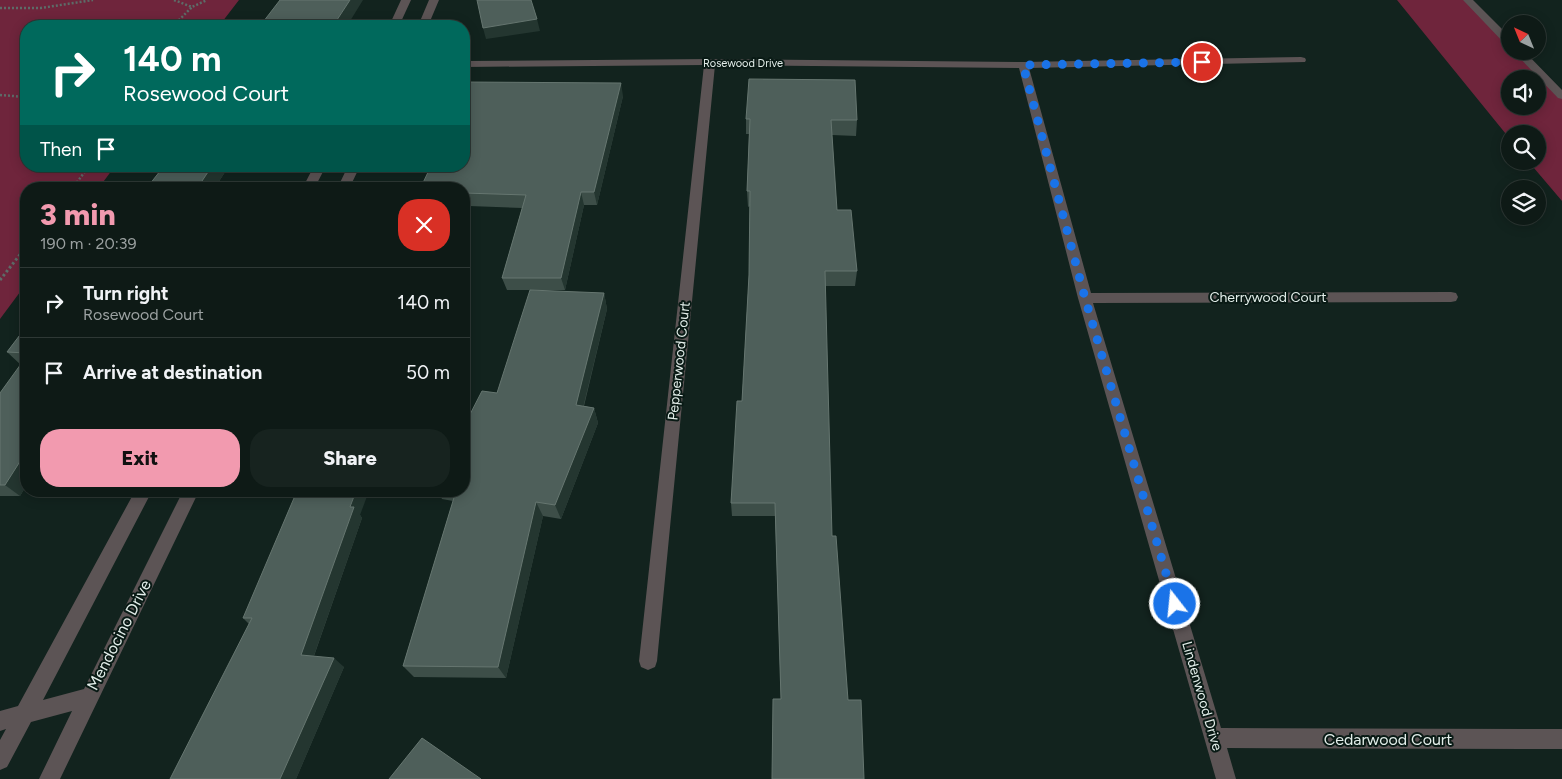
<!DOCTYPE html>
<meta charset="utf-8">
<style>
body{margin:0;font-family:Figtree,sans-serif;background:#17231f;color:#f1f3f6;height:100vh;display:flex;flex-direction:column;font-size:19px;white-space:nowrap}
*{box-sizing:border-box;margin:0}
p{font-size:16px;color:#9ba1a1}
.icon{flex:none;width:28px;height:28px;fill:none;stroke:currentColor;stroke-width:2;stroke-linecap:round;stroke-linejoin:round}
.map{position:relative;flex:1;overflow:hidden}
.sheet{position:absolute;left:20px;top:182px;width:450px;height:315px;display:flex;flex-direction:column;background:#0e1a16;border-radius:20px;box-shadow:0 2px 12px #0003,0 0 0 1px #2e3835}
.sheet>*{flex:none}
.hud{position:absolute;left:20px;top:20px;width:450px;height:152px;border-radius:20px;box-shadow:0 2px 12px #0003,0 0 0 1px #2e3835;background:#00695c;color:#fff;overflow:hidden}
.needle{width:32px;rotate:317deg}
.tools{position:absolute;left:1501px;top:15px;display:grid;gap:10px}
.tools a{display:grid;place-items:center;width:45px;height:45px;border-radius:50%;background:#0e1a16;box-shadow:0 2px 12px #0003,0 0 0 1px #2e3835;font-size:25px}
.pin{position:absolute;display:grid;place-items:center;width:42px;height:42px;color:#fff;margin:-21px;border:2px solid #fff;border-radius:50%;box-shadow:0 1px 5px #0007}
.me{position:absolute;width:55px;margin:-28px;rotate:344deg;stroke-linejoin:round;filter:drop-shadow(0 0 4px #0008)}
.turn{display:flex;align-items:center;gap:18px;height:105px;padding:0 20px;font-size:22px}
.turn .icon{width:65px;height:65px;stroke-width:2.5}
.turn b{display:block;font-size:35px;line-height:42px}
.then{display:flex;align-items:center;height:48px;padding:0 20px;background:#0003;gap:10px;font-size:19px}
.round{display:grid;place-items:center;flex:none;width:52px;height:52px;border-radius:20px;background:#17231f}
.headline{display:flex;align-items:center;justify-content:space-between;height:85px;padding:0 20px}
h1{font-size:30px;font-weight:800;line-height:38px;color:#f29aaf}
.button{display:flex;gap:10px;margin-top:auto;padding:10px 20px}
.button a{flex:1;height:58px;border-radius:20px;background:#f29aaf;color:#111;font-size:20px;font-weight:800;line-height:58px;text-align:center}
.button a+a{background:#17231f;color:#f1f3f6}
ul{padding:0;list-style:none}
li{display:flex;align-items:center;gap:15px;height:70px;padding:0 20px;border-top:1px solid #2e3835}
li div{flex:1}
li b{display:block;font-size:19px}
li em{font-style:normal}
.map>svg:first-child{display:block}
.green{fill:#6f253c;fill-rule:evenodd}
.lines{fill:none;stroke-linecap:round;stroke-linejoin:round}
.path-far1{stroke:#5d6c68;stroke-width:2.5;stroke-dasharray:2 2;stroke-linecap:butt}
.path{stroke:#5d6c68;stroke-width:3;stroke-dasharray:2.5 2.5;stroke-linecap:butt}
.minor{fill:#5c5455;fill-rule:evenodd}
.wall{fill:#3d4e48}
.shaded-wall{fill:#243630}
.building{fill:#4e5f5a;stroke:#667670}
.route{stroke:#1a73e8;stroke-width:9;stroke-dasharray:0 16.2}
.labels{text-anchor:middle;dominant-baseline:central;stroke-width:4;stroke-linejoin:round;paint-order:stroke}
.far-street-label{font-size:11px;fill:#e3eeea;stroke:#091a15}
.street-label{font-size:14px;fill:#e3eeea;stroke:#091a15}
.near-street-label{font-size:16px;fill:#e3eeea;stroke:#091a15}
</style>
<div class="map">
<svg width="1562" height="779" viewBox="0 0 1562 779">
<rect width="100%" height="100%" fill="#12231e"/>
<path class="green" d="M0,0H239L219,26H26V166H115L98,189H26V284L0,319Z
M1397,0H1468L1510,43V51H1518L1562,96V201L1528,161H1538V134H1510V139ZM1510,79H1538V106H1510Z"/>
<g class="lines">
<path class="path-far1" d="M174,0L192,7L207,0
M0,8H41L93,0
M173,26L192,7
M0,95L26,97
M72,189L89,166"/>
<path class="path" d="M0,280L26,247"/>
<path class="minor" d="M401,0H411L399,26H389Z
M429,0H439L428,26H418Z
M1463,0H1473L1510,37V46L1506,45Z
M1513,51H1524L1562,90V99L1558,98Z
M1301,57L1305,58L1306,60L1305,62L1029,68L1091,293L1451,292L1456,293L1458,297L1456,301L1451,302L1093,303L1221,728L1562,729V749L1227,748L1236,779H1216L1078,298L1019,68L715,65L657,661L655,667L648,670L641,667L639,661L704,65L464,67V61L710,59L1023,62Z
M314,166H326L314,189H302Z
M348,166H360L349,189H337Z
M135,491H152L43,700L84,689L183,491H199L60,779H39L72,711L31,722L7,767L0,770V740L6,729L0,731V711L18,706Z"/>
</g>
<path class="wall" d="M623,96L597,205H584L565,290H507L502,278L522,208L469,206L464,221V189Z
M746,119L857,120L856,136L832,135L837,210L857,271L855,286H826L781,699L775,516H732L731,503L742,401L749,275L750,206L748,207L747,191L749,134H746Z
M157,166H229L214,189H146L160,171Z
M604,293L607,309L584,406L594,408L598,423L561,519L543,516L506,678L414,677L403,666L453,501L442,499L438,491H464L497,393Z
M26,327V486L20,496H0V393L21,365L7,352Z
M360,515L362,518L314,656L344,667L296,779L249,624L243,618Z"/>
<path class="shaded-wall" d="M350,0H363L347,26H333Z
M537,19L540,31L486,39L483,28Z
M621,83L623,96L597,205L594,192Z
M212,166H229L214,189H202L200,184Z
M581,192L584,205L565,290L561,278Z
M464,193L469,206L464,221Z
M604,293L607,309L580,420L576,405Z
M594,408L598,423L561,519L555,505Z
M26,452V486L20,496L5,485Z
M356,491H369L360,515L362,518L311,664L301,655Z
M536,502L543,516L506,678L498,667Z
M334,658L344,667L296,779H280Z"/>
<path class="building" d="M280,0H350L333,26H260Z
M477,0H531L537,19L483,28Z
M749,79L855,80L857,120H831L837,210H851L857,271H825L832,536H836L848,700H861L864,779H772L773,699H781L775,503H731L737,401H742L749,275L750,191H747L750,119H746Z
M464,82L621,83L594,192H581L561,278H502L526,195L464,193V194V189H420L431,166H464Z
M164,166H212L200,184H205L202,189H146Z
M530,290L604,293L576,405L594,408L555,505L536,502L498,667L403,666L456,491H464V426L482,391L497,393Z
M26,327V353L7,352Z
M26,357V452L5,485H0V393Z
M297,491H356L350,507H354L301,655L334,658L280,779H170L252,618H243Z
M422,738L481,779H389Z"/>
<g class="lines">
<path class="route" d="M1175,604L1085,298L1023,65L1202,62"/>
</g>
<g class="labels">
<g class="far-street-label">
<text x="743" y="63">Rosewood Drive</text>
</g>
<g class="street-label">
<text x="1268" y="297">Cherrywood Court</text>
<text transform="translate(679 361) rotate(-84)">Pepperwood Court</text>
<text transform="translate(1202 696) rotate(74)">Lindenwood Drive</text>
</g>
<g class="near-street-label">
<text transform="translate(119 635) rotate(-63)">Mendocino Drive</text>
<text x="1388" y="739">Cedarwood Court</text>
</g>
</g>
</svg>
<div class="tools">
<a><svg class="needle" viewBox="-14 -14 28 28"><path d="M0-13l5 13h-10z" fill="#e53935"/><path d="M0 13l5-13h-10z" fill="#9ba1a1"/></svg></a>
<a><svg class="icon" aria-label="sound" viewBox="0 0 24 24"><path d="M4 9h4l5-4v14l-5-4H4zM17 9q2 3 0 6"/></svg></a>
<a><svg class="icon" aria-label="search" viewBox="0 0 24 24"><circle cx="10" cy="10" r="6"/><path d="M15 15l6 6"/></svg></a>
<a><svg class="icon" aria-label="layers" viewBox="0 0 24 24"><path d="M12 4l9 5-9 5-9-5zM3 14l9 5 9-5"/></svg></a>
</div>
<div class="pin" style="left:1202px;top:62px;background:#d93025"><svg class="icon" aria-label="arrive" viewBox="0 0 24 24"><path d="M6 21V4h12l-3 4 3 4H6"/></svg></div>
<svg class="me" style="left:1175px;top:604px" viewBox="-20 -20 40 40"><circle r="17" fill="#1a73e8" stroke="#fff" stroke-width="3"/><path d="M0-11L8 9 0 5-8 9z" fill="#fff"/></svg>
<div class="hud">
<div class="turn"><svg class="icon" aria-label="right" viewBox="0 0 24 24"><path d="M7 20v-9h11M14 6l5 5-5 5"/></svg><div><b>140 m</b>Rosewood Court</div></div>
<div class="then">Then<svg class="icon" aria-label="arrive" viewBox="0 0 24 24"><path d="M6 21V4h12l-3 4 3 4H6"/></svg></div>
</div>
<section class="sheet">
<div class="headline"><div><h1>3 min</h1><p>190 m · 20:39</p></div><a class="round" style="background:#d93025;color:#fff"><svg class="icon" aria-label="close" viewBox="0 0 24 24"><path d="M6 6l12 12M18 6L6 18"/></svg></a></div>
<ul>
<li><svg class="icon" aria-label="right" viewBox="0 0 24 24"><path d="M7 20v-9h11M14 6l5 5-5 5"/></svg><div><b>Turn right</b><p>Rosewood Court</p></div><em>140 m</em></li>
<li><svg class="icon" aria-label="arrive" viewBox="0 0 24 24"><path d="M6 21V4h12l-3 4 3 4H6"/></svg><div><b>Arrive at destination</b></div><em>50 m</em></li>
</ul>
<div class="button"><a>Exit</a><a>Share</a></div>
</section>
</div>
